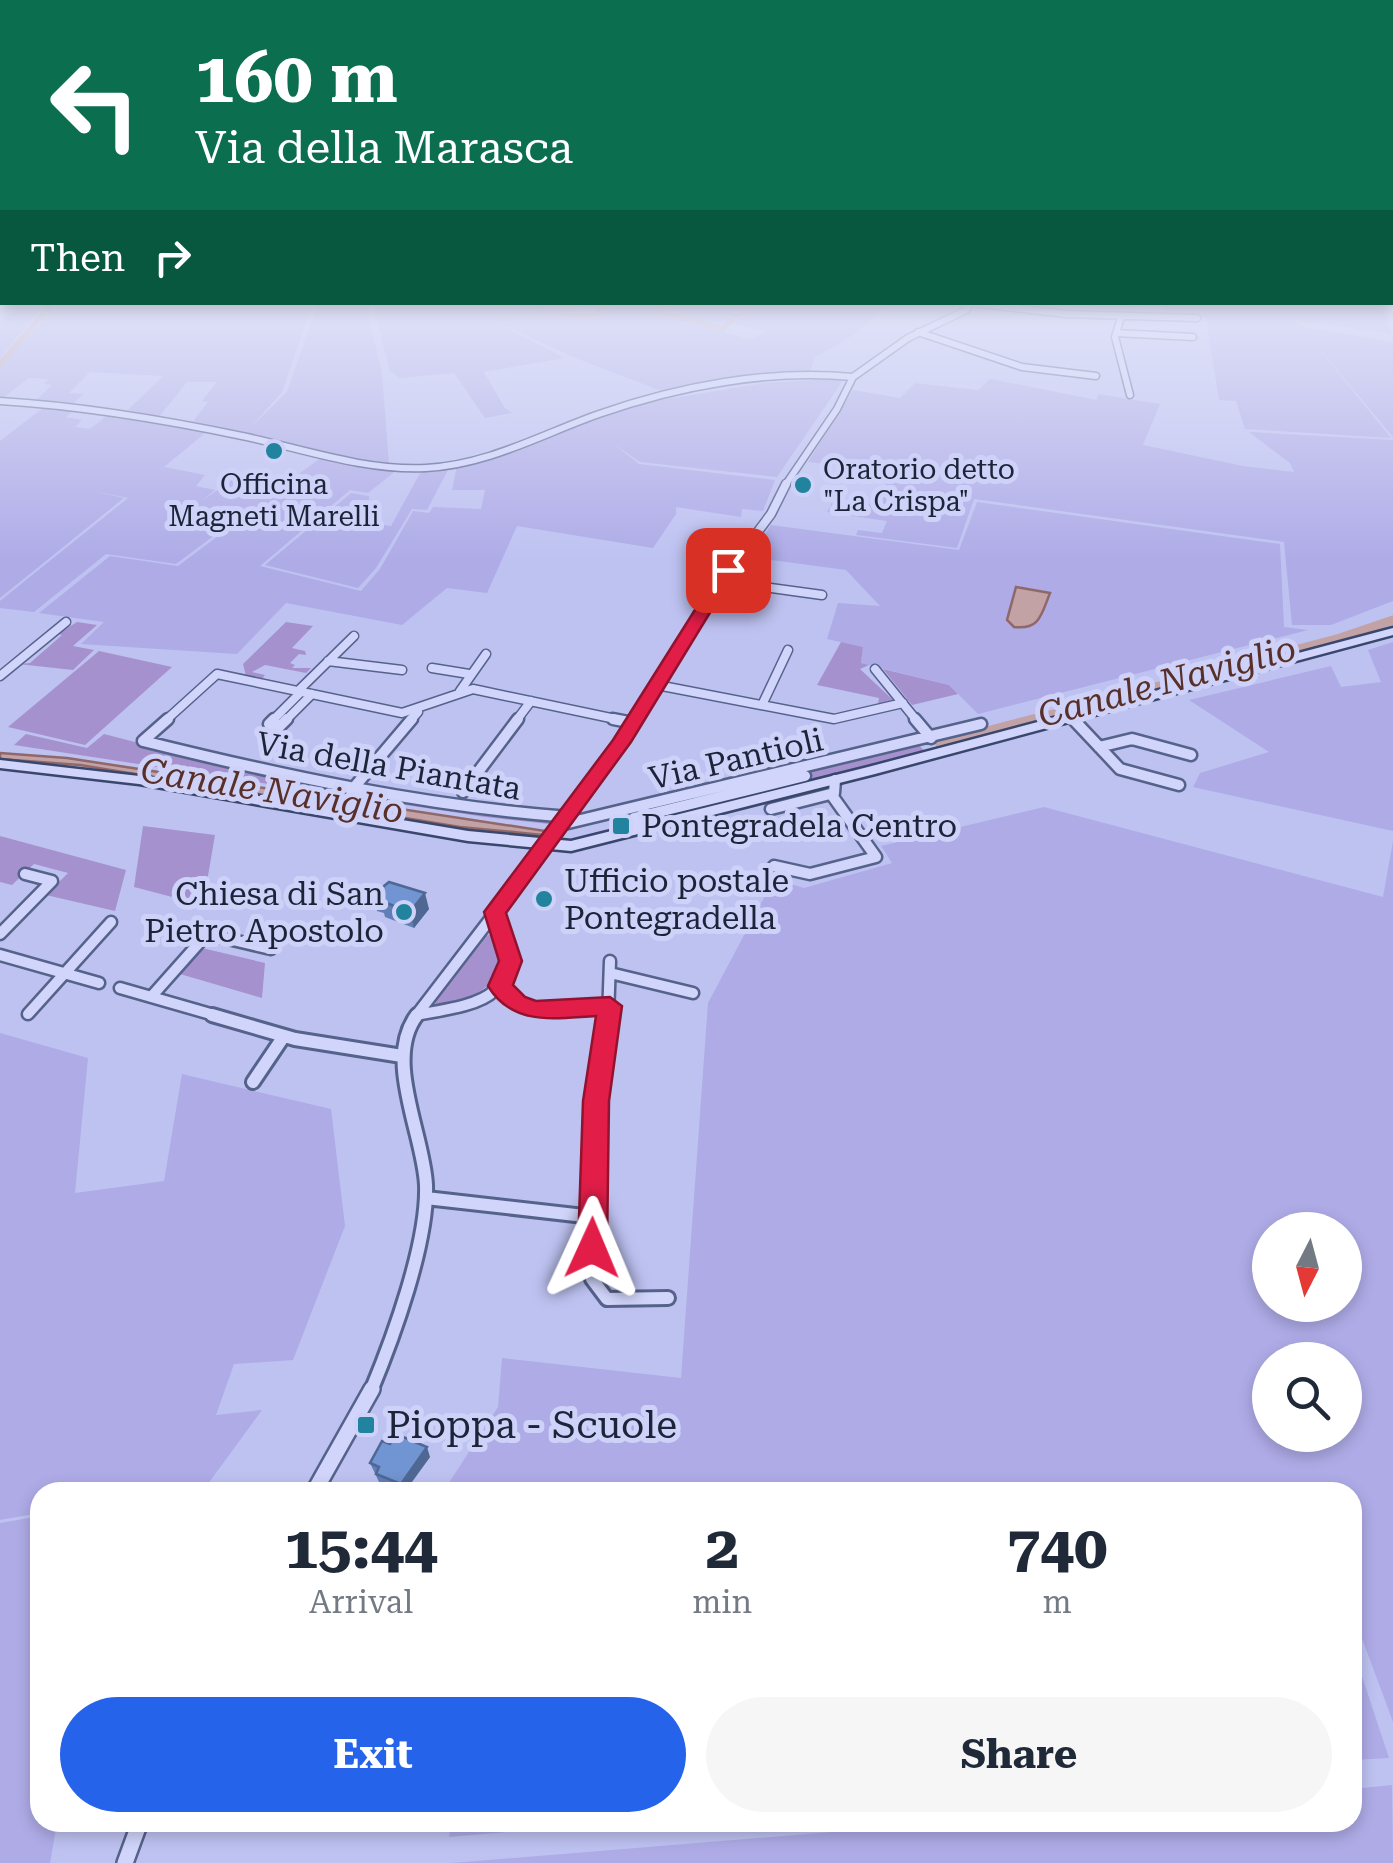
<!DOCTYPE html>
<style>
body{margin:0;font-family:"Roboto Serif",serif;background:#f6f6f7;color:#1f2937;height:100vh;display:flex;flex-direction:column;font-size:38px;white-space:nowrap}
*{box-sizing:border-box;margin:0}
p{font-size:32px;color:#747a83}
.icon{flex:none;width:55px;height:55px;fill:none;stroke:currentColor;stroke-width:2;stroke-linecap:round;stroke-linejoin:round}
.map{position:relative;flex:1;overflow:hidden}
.details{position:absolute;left:30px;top:1482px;width:1332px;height:350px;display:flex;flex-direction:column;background:#fff;border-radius:30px;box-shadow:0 5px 15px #0003}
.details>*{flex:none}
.hud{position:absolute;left:0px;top:0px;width:1395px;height:305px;box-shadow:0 5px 15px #0003;background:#0b6e4f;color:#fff;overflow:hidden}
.needle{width:65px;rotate:186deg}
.tools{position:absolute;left:1252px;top:1212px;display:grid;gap:20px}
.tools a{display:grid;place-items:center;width:110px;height:110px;border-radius:50%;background:#fff;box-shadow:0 5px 15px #0003;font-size:50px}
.pin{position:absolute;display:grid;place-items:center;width:85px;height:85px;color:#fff;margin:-42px;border-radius:20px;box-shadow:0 5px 15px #0006}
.me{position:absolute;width:110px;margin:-55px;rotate:1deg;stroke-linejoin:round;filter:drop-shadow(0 0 8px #0008)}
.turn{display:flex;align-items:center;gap:35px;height:210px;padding:0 30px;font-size:45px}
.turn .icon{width:130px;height:130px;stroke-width:2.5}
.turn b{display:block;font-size:70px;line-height:85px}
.then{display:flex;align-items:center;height:95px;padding:0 30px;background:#0003;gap:20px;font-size:38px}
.eta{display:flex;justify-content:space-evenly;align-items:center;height:170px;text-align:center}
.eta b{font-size:60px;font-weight:700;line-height:70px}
.cta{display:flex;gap:20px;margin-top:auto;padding:20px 30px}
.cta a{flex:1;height:115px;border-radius:60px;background:#2563eb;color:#fff;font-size:40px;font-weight:700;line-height:115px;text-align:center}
.cta a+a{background:#f6f6f7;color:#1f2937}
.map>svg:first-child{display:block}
.farmland{fill:#aeabe7;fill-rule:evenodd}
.green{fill:#a691cf}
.water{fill:#c2a2a4;stroke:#90686a;stroke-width:2.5}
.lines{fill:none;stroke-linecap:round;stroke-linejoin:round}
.canal-far2{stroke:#c2a2a4;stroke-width:6}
.canal-far1{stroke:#c2a2a4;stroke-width:9}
.canal{stroke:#c2a2a4;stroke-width:11}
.street-far4-casing{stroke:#55638a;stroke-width:9}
.street-far3-casing{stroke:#55638a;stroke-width:11}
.street-far2-casing{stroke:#55638a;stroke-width:15}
.street-far1-casing{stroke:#55638a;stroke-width:18}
.street-casing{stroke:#55638a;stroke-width:20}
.secondary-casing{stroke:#39476c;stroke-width:5}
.street-far4{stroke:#d1d5fb;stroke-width:6}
.street-far3{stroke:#d1d5fb;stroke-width:8}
.street-far2{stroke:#d1d5fb;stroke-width:10}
.street-far1{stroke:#d1d5fb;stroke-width:12}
.street{stroke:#d1d5fb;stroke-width:15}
.secondary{fill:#d1d5fb;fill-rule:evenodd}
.wall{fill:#617fb5}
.shaded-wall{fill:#4f6893}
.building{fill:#7194d2;stroke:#4f6893;stroke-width:2.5}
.route{fill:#e11d48;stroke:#92132f;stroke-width:2.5}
.poi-dot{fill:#21839d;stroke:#ced1f8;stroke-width:4}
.labels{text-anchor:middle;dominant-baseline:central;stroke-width:10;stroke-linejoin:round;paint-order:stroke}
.far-poi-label{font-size:28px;fill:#1b2438;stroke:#ced1f8;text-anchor:start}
.street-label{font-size:32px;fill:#1b2438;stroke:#ced1f8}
.poi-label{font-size:32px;fill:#1b2438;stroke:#ced1f8;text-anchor:start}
.water-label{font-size:35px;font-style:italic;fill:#593029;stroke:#ced1f8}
.near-poi-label{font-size:38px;fill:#1b2438;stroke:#ced1f8;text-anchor:start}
</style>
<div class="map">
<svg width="1393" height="1863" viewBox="0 0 1393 1863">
<rect width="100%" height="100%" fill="#bec2f1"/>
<path class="farmland" d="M463,302L597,319L618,303H629L751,340L766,332L734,324L757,303H886L857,333L815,357L809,375L672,395L573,357L488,318L565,358L484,372L504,407L512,413L485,418L454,373L400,378L390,371L374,310L376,303Z
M21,303H45L0,358V322Z
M61,303H313L282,392L251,427L287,392L318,303H372L367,310L382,373L389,465L191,424L208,402L202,401L217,382H187L159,417L128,410L163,376L90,372L69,393L83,394L73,404L35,401L52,385L44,384L48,379L29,378L0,400V367Z
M643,303L747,302V303L719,324Z
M1162,303H1382L1392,334L1295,320L1299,326L1393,342V437L1302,328L1391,438L1245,429L1236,401L1219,400L1206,317L1168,316Z
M834,379L842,382L777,477L640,462L614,444L639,464L775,480L763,511L742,509L741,517L676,507V514L653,548L517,526L487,593L447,588L402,625L286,603L237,654L81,644L104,622L39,613L110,556L178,566L238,521L188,511L185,515L231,523L176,564L106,554L34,612L0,608V601L128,498L89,490L124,498L0,598V441L48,404L78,407L66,417L82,420L75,427L90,429L113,411L209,430L164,467L205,475L196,486L215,490L202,501L233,479L282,486L322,457L397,470L368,493L350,490L260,566L361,591L380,569L413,511L429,513L433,507L481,509L485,490H452L457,466L649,402L764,383Z
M990,379L1097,400L1098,394L1160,404L1143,445L1243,466L1294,472L1290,463L1249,432L1393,440V601L1331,625H1292L1284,542L974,499L957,548L856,535L858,530L882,533L887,521L827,512L835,498L879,505L890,473L808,462L853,390L900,398L915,383L978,390Z
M449,468L427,510L412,509L376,568L358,588L265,565L351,493L369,496V507L356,521L391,526L419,475L425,470Z
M977,502L1280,544L1284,627L1308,630L978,714L949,685L861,663L863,647L827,639L838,603L880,606L846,570L750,557L771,525L959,550Z
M1393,642V831L1193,787L1200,773L1269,752L1189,700L1331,666L1341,687L1381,682L1368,650Z
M1044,807L1383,897L1393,841V1722L1353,1614L1352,1492H443L498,1407L502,1358L681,1378L708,1003L774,879L804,888L892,863L881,846ZM1270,1230H1345V1305H1270ZM1270,1360H1345V1435H1270Z
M0,1033L88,1058L75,1193L164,1181L182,1074L331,1109L345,1226L293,1360L234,1364L216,1415L262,1410L202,1492H40V1513L0,1520Z
M40,1516V1822L57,1823L50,1863H0V1523Z
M1353,1649L1389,1758L1353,1760Z
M1392,1785L1393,1863H452L942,1823L1352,1822L1353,1789Z
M451,1823V1822L609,1823L449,1837Z"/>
<path class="green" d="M77,622L97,625L73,646L94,650L73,670L18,664L30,663L62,635L58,634Z
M286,622L313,626L292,648L305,651L306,655L299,654L290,663L295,665L292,668H311L306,673L265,665L252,672L265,675L262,679L246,676L243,664Z
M841,642L863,647L861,663L869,665L860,669L893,700L878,704L879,698L817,685Z
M99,651L172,667L85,745L8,727Z
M883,669L949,685L958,694L912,705Z
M26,734L87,748L104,734C256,773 407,811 565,818L558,825L485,817L14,745Z
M919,745L926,753L815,781L809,772Z
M143,826L215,835L203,905L134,887Z
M0,836L126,870L115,911L46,895L68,873L34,864L12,885L0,882Z
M491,934L497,937L504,969C488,989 463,1007 436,1005L434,999L481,938Z
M202,948L265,963L262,998L180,974Z"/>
<path class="water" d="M1016,587L1050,593C1041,615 1040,630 1014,627L1007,620Z
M0,753L67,758L545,831L543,835L460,827L80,765L0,759Z"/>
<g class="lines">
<path class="canal-far2" d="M482,302L594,316L611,302
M633,302L722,329L752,302
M0,364L54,302"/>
<path class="canal-far1" d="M1027,721L1340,638L1393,620"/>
<path class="canal" d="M941,744L1037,719"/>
<g class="street-far4-casing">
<path id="street-far4" d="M972,303L1066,314L1197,318
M1121,317L1115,337L1130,395
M918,332L1022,367L1096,376
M1116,333L1193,337
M0,401C84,406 166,420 247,437C306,450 366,471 426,468C488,465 542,434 599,414C679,386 769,369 853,377
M784,487L837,409L853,377L908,338L966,310L972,302"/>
</g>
<g class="street-far3-casing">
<path id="street-far3" d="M720,581L822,595
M328,661L402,670
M432,668L469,674
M875,669L917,721
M0,676L66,622
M657,685L834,719L903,703
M298,691L354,636
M460,691L486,654
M762,705L788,650
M1071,717L1075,721
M165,721L217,674L402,713L473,689L625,721
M272,721L301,692
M285,721L312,694
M410,721L418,712
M516,721L531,701
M635,721L706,601L771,514L786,484"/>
</g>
<g class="street-far2-casing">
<path id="street-far2" d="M274,719L269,724L280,726L287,719
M613,719L634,723
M915,719L931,738
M1073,719L1120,769L1179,785
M143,741L168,719
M143,741C284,776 424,806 569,817
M1099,747L1132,739L1191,755
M351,791L412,719
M463,792L518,719
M771,809L834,793L835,780
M564,824L981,724
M642,830L634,818L805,776
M774,866L810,874L876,857L831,794
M0,934L52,881L25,874
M0,955L99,983
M610,973L693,993
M500,986L516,1004L528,1009L610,1006
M120,988L221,1017
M151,997L207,934L271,949
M28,1014L111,922
M416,1015C492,1002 523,997 495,912
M415,1017L560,828L637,719
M608,1017L610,961"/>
</g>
<g class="street-far1-casing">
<path id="street-far1" d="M212,1015L295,1039L402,1056
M609,1015L596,1101L592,1279L607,1299L668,1298
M253,1082L284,1036
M426,1198L593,1217
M371,1391C393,1338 428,1243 426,1185C424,1135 383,1059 417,1015"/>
</g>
<g class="street-casing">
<path id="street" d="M314,1492L372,1389
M125,1863L140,1822"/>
</g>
<g class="secondary-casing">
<path id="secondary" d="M1393,628V635L875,774L571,851L468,841L139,784L0,768V760L139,776L468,831L571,841L868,767Z"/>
</g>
<use href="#street-far4" class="street-far4"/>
<use href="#street-far3" class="street-far3"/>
<use href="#street-far2" class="street-far2"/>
<use href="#street-far1" class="street-far1"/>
<use href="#street" class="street"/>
<use href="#secondary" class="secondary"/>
</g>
<path class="wall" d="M373,895L429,909L414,928L385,917L384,913L377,911Z
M430,1457L405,1492L380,1484L370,1463Z"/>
<path class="shaded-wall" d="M425,893L429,909L414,928L410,912Z
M427,1447L430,1457L404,1492L401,1484Z"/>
<path class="building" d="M389,882L425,893L410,912L381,901L383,898L373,895Z
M396,1434L427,1447L401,1484L376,1474L379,1467L370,1463L382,1441L390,1444Z"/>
<linearGradient id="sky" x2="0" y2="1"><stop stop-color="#99adcd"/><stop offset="0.53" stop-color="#e2e4f9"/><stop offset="1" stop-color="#e2e4f9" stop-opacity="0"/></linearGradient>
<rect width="1393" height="561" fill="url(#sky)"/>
<path class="route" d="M722,567L736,570L631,742L506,913L522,961L513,985L525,997L536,1001L610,997L622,1006L609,1101L607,1248L602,1256L592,1260L583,1256L578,1248L583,1101L596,1016C555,1018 513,1027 488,986L499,961L484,912L613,740Z"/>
<g class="poi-dot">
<circle cx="274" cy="451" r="10"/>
<circle cx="803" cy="485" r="10"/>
<rect x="611" y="816" width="20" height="20" rx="5"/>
<circle cx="544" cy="899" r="10"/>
<circle cx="404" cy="912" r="10"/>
<rect x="356" y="1415" width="20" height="20" rx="5"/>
</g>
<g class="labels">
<g class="far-poi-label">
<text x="823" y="469">Oratorio detto<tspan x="823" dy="32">"La Crispa"</tspan></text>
<text x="274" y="484" text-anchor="middle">Officina<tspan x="274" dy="32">Magneti Marelli</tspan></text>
</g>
<g class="street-label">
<text transform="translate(736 759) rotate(-13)">Via Pantioli</text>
<text transform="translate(389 766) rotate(10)">Via della Piantata</text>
</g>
<g class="poi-label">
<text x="641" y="826">Pontegradela Centro</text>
<text x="564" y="881">Ufficio postale<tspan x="564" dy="37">Pontegradella</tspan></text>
<text x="384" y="894" text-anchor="end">Chiesa di San<tspan x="384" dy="37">Pietro Apostolo</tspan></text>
</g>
<g class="water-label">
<text transform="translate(1167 682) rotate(-15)">Canale Naviglio</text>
<text transform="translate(272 791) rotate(9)">Canale Naviglio</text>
</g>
<g class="near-poi-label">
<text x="386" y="1425">Pioppa - Scuole</text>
</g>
</g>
</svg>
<div class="tools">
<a><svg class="needle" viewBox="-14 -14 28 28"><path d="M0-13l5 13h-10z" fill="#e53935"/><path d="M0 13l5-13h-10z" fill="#747a83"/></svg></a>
<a><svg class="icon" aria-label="search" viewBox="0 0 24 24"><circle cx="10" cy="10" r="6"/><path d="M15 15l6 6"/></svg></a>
</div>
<div class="pin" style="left:728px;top:570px;background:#d93025"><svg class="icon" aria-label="arrive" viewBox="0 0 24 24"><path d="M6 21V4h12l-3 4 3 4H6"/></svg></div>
<svg class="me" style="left:592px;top:1248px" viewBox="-20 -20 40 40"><path d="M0-17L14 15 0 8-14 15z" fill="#e11d48" stroke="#fff" stroke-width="4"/></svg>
<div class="hud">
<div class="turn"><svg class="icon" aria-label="left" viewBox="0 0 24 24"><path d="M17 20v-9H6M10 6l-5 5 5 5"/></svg><div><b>160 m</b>Via della Marasca</div></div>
<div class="then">Then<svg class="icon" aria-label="right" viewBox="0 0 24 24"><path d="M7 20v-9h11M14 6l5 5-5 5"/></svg></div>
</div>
<section class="details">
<div class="eta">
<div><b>15:44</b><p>Arrival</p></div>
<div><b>2</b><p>min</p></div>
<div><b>740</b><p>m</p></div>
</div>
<div class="cta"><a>Exit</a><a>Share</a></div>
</section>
</div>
